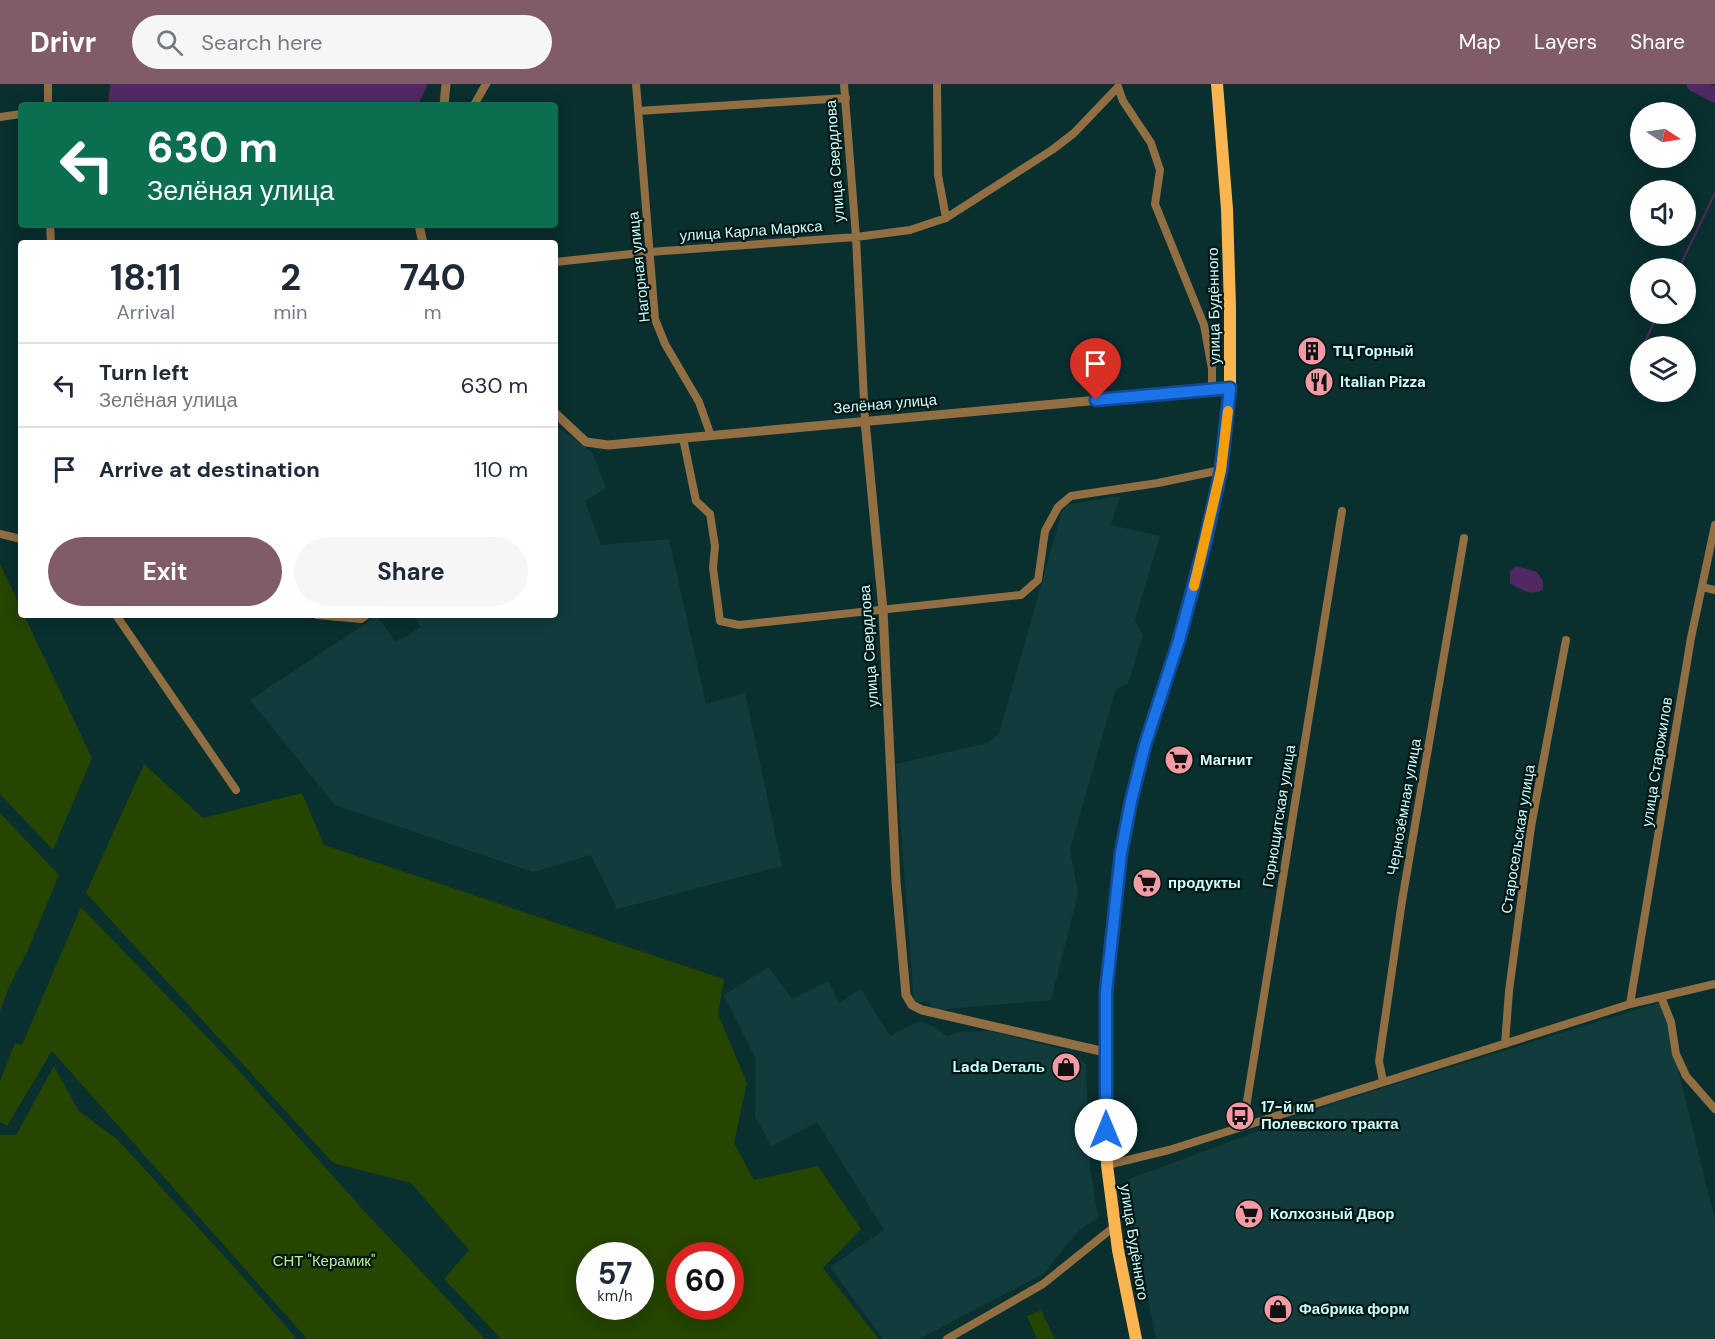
<!DOCTYPE html>
<meta charset="utf-8">
<style>
body{margin:0;font-family:"DM Sans",sans-serif;background:#f6f6f7;color:#1f2937;height:100vh;display:flex;flex-direction:column;font-size:22px;white-space:nowrap}
*{box-sizing:border-box;margin:0}
p{font-size:20px;color:#747a83}
.icon{flex:none;width:33px;height:33px;fill:none;stroke:currentColor;stroke-width:2;stroke-linecap:round;stroke-linejoin:round}
.map{position:relative;flex:1;overflow:hidden}
.side{position:absolute;left:18px;top:156px;width:540px;height:378px;display:flex;flex-direction:column;background:#fff;border-radius:6px;box-shadow:0 3px 15px #0003}
.side>*{flex:none}
.guide{position:absolute;left:18px;top:18px;width:540px;height:126px;border-radius:6px;box-shadow:0 3px 15px #0003;background:#0b6e4f;color:#fff;overflow:hidden}
.needle{width:39px;rotate:102deg}
.buttons{position:absolute;left:1630px;top:18px;display:grid;gap:12px}
.buttons a{display:grid;place-items:center;width:66px;height:66px;border-radius:50%;background:#fff;box-shadow:0 3px 15px #0003;font-size:30px}
.speed{position:absolute;left:576px;top:1158px;display:flex;gap:12px;font-size:30px;font-weight:700;text-align:center}
.speed>*{display:grid;place-content:center;width:78px;height:78px;border-radius:50%;background:#fff;box-shadow:0 3px 15px #0003;line-height:1}
.speed small{font-size:15px;font-weight:400}
.speed .limit{border:9px solid #d22;background:#fff;color:#111}
.pin{position:absolute;display:grid;place-items:center;width:51px;height:51px;color:#fff;margin:-62px -26px;border-radius:50% 50% 50% 0;rotate:-45deg;box-shadow:0 0 6px #0007}
.pin .icon{rotate:45deg}
.me{position:absolute;width:66px;margin:-33px;rotate:0deg;stroke-linejoin:round;filter:drop-shadow(0 0 4px #0008)}
.turn{display:flex;align-items:center;gap:21px;height:126px;padding:0 30px;font-size:27px}
.turn .icon{width:78px;height:78px;stroke-width:2.5}
.turn b{display:block;font-size:42px;line-height:51px}
.eta{display:flex;justify-content:space-evenly;align-items:center;height:102px;text-align:center}
.eta b{font-size:36px;font-weight:700;line-height:42px}
.button{display:flex;gap:12px;margin-top:auto;padding:12px 30px}
.button a{flex:1;height:69px;border-radius:36px;background:#7f5c68;color:#fff;font-size:24px;font-weight:700;line-height:69px;text-align:center}
.button a+a{background:#f6f6f7;color:#1f2937}
ul{padding:0;list-style:none}
li{display:flex;align-items:center;gap:18px;height:84px;padding:0 30px;border-top:2px solid #e0e1e3}
li div{flex:1}
li b{display:block;font-size:22px}
li em{font-style:normal}
header{display:flex;align-items:center;gap:36px;box-sizing:border-box;height:84px;padding:0 30px;background:#7f5c68;color:#fff}
header strong{font-size:28px}
nav{display:flex;gap:33px;margin-inline-start:auto;font-size:21px}
.search{width:420px;height:54px;background:#f6f6f7;display:flex;align-items:center;gap:15px;box-sizing:border-box;padding:0 21px;border-radius:33px;color:#747a83;font-size:22px}
.map>svg:first-child{display:block}
.built{fill:#123c3c}
.green{fill:#254501;fill-rule:evenodd}
.water{fill:#502963}
.lines{fill:none;stroke-linecap:round;stroke-linejoin:round}
.stream{stroke:#502963;stroke-width:2}
.river{stroke:#502963;stroke-width:15}
.minor{stroke:#916f43;stroke-width:8}
.tertiary{stroke:#916f43;stroke-width:9}
.primary{stroke:#fbb550;stroke-width:12}
.route-casing{stroke:#114b97;stroke-width:15}
.route{stroke:#1a73e8;stroke-width:10}
.slow{stroke:#f59e0b;stroke-width:10}
.labels{text-anchor:middle;dominant-baseline:central;stroke-width:4.5;stroke-linejoin:round;paint-order:stroke}
.street-label{font-size:15px;fill:#cbfffd;stroke:#001615}
.poi-label{font-size:15px;font-weight:bold;fill:#cbfffd;stroke:#001615;text-anchor:start}
.park-label{font-size:15px;fill:#baf192;stroke:#001615}
</style>
<header>
<strong>Drivr</strong>
<div class="search"><svg class="icon" aria-label="search" viewBox="0 0 24 24"><circle cx="10" cy="10" r="6"/><path d="M15 15l6 6"/></svg>Search here</div>
<nav><a>Map</a><a>Layers</a><a>Share</a></nav>
</header>
<div class="map">
<svg width="1715" height="1255" viewBox="0 0 1715 1255">
<rect width="100%" height="100%" fill="#092f2f"/>
<path class="built" d="M555,341L592,368L606,404L585,417L601,461L669,455L706,620L745,609L782,782L617,825L591,771L533,788L335,721L250,616L377,532L396,558L421,543L413,531H555Z
M1120,412L1111,441L1160,452L1135,536L1143,551L1128,599L1116,605L1070,766L1078,809L1051,916L935,926L927,917L914,920L896,680L987,659L999,650L1062,427L1067,421Z
M769,883L792,915L828,897L839,919L861,905L890,952L918,938L933,942L947,952L959,948L990,947L1073,968L1086,980L1090,1084L1098,1133L1079,1147L1067,1160L1045,1189L919,1255H883L830,1183L884,1146L817,1038L772,1062L755,1033V973L724,911Z
M1662,918L1715,1137V1255H1156L1134,1142L1127,1096L1334,1019Z"/>
<path class="green" d="M0,480L21,524V531H24L92,674L53,766L0,710Z
M144,680L203,734L302,709L324,761L724,895L718,930L747,999L734,1059L754,1096L818,1082L861,1145L823,1184L879,1255H501L444,1195L469,1166L411,1099L333,1079L86,809ZM590,1172H640V1222H590ZM680,1172H730V1222H680Z
M0,729L59,791L27,868L9,903L0,927Z
M81,823L233,980L367,1130L485,1255H307L52,967L7,1042L0,1038V997L15,959L22,961Z
M54,982L78,1026L118,1056L236,1185L297,1255H0V1051H16Z
M1041,1226L1055,1255H1037L1027,1232Z"/>
<path class="water" d="M110,0H427V2L418,21H108Z
M1516,482L1537,488L1543,497V506C1531,512 1521,506 1510,499V487Z"/>
<g class="lines">
<path class="stream" d="M1679,184L1715,109
M1643,262L1658,230
M1639,271L1641,266"/>
<path class="river" d="M1694,0L1715,11"/>
<path class="minor" d="M636,0L655,235L665,260L699,318L711,352
M844,0L856,153L865,337
M937,0L938,91L946,134
M1118,3L1123,17L1151,59L1160,86L1155,120L1204,241L1212,285V305
M48,21V0
M474,21L486,0
M638,27L846,14
M0,33L21,30
M50,141L51,159
M555,178L650,168L856,153L910,146L946,134L1052,66L1074,49L1118,3
M683,354L696,417L710,430L715,462L713,484L720,537L739,541L1021,511L1038,496L1045,447L1058,423L1071,412L1158,399L1221,386
M0,450L21,455
M1702,503L1715,506
M116,531L236,706
M317,531L361,535L367,531
M1661,913L1671,938L1676,970L1686,992L1715,1025
M1630,920L1691,554L1715,441
M1505,960L1509,907L1531,743L1566,556
M1383,997L1379,977L1402,817L1464,454
M1243,1042L1342,427
M1107,1081L1169,1066L1630,920L1715,900
M947,1255L1043,1200L1115,1142"/>
<path class="tertiary" d="M444,21L446,0
M419,141L423,159
M555,329L586,358L608,361L1230,304
M865,337L883,526L896,798L906,911L912,921L922,926L1105,968"/>
<path class="primary" d="M1136,1255L1118,1166L1107,1081L1105,968L1106,908L1121,769L1131,717L1145,661L1179,556L1203,467L1221,386L1227,341L1230,304V223L1227,125L1217,0"/>
</g>
<g class="lines">
<g class="route-casing">
<path id="route" d="M1096,316L1230,304L1221,386L1205,459L1179,556L1145,661L1131,717L1121,769L1106,908V1046"/>
</g>
<use href="#route" class="route"/>
<path class="slow" d="M1194,502L1221,386L1228,327"/>
</g>
<defs>
<g id="building-disc" transform="scale(1.5)"><circle r="9.5" fill="#f49aa4" stroke="#001615"/><path d="M-4-6H4V6H1V3H-1V6H-4ZM-2.5-4.3h1.7v1.8h-1.7ZM.8-4.3h1.7v1.8H.8ZM-2.5-1h1.7V.8h-1.7ZM.8-1h1.7V.8H.8Z" fill="#111"/></g>
<g id="restaurant-disc" transform="scale(1.5)"><circle r="9.5" fill="#f49aa4" stroke="#001615"/><path d="M-5-6h1v4h1v-4h1v4h1v-4h1v5L-1.5 .5V6h-2V.5L-5-1ZM5-6V6H3V1.5H1.5Q1.5-4 5-6Z" fill="#111"/></g>
<g id="supermarket-disc" transform="scale(1.5)"><circle r="9.5" fill="#f49aa4" stroke="#001615"/><path d="M-6-5.5h2.5l.6 2H6L4.5 2H-2.5L-4.4-4H-6ZM-1.5 3.2a1.3 1.3 0 1 0 .1 0ZM3 3.2a1.3 1.3 0 1 0 .1 0Z" fill="#111"/></g>
<g id="shop-disc" transform="scale(1.5)"><circle r="9.5" fill="#f49aa4" stroke="#001615"/><path d="M-5-2.5h2.3a2.7 3.5 0 0 1 5.4 0H5L5.5 6h-11ZM-1.5-2.5h3a1.5 2.3 0 0 0-3 0Z" fill="#111"/></g>
<g id="bus-disc" transform="scale(1.5)"><circle r="9.5" fill="#f49aa4" stroke="#001615"/><path d="M-5-6H5V4H4V6H2V4H-2V6H-4V4H-5ZM-3.5-4V0h7V-4ZM-3.5 1.2v1.5H-2V1.2ZM2 1.2v1.5H3.5V1.2Z" fill="#111"/></g>
</defs>
<g fill-rule="evenodd">
<use href="#building-disc" x="1312" y="267"/>
<use href="#restaurant-disc" x="1319" y="298"/>
<use href="#supermarket-disc" x="1179" y="676"/>
<use href="#supermarket-disc" x="1147" y="799"/>
<use href="#shop-disc" x="1066" y="983"/>
<use href="#bus-disc" x="1240" y="1032"/>
<use href="#supermarket-disc" x="1249" y="1130"/>
<use href="#shop-disc" x="1278" y="1225"/>
</g>
<g class="labels">
<g class="street-label">
<text transform="translate(835 77) rotate(-94)">улица Свердлова</text>
<text transform="translate(751 147) rotate(-4)">улица Карла Маркса</text>
<text transform="translate(639 183) rotate(-96)">Нагорная улица</text>
<text transform="translate(1214 222) rotate(-91)">улица Будённого</text>
<text transform="translate(885 320) rotate(-5)">Зелёная улица</text>
<text transform="translate(869 562) rotate(-94)">улица Свердлова</text>
<text transform="translate(1657 678) rotate(-81)">улица Старожилов</text>
<text transform="translate(1404 723) rotate(-80)">Чернозёмная улица</text>
<text transform="translate(1279 732) rotate(-81)">Горнощитская улица</text>
<text transform="translate(1518 755) rotate(-81)">Старосельская улица</text>
<text transform="translate(1134 1158) rotate(81)">улица Будённого</text>
</g>
<g class="poi-label">
<text x="1333" y="267">ТЦ Горный</text>
<text x="1340" y="298">Italian Pizza</text>
<text x="1200" y="676">Магнит</text>
<text x="1168" y="799">продукты</text>
<text x="1045" y="983" text-anchor="end">Lada Dеталь</text>
<text x="1261" y="1023">17-й км<tspan x="1261" dy="17">Полевского тракта</tspan></text>
<text x="1270" y="1130">Колхозный Двор</text>
<text x="1299" y="1225">Фабрика форм</text>
</g>
<g class="park-label">
<text x="324" y="1177">СНТ "Керамик"</text>
</g>
</g>
</svg>
<div class="buttons">
<a><svg class="needle" viewBox="-14 -14 28 28"><path d="M0-13l5 13h-10z" fill="#e53935"/><path d="M0 13l5-13h-10z" fill="#747a83"/></svg></a>
<a><svg class="icon" aria-label="sound" viewBox="0 0 24 24"><path d="M4 9h4l5-4v14l-5-4H4zM17 9q2 3 0 6"/></svg></a>
<a><svg class="icon" aria-label="search" viewBox="0 0 24 24"><circle cx="10" cy="10" r="6"/><path d="M15 15l6 6"/></svg></a>
<a><svg class="icon" aria-label="layers" viewBox="0 0 24 24"><path d="M12 4l9 5-9 5-9-5zM3 14l9 5 9-5"/></svg></a>
</div>
<div class="speed"><div>57<small>km/h</small></div><div class="limit">60</div></div>
<div class="pin" style="left:1096px;top:316px;background:#d93025"><svg class="icon" aria-label="arrive" viewBox="0 0 24 24"><path d="M6 21V4h12l-3 4 3 4H6"/></svg></div>
<svg class="me" style="left:1106px;top:1046px" viewBox="-20 -20 40 40"><circle r="19" fill="#fff"/><path d="M0-13L10 11 0 6-10 11z" fill="#1a73e8"/></svg>
<div class="guide">
<div class="turn"><svg class="icon" aria-label="left" viewBox="0 0 24 24"><path d="M17 20v-9H6M10 6l-5 5 5 5"/></svg><div><b>630 m</b>Зелёная улица</div></div>
</div>
<section class="side">
<div class="eta">
<div><b>18:11</b><p>Arrival</p></div>
<div><b>2</b><p>min</p></div>
<div><b>740</b><p>m</p></div>
</div>
<ul>
<li><svg class="icon" aria-label="left" viewBox="0 0 24 24"><path d="M17 20v-9H6M10 6l-5 5 5 5"/></svg><div><b>Turn left</b><p>Зелёная улица</p></div><em>630 m</em></li>
<li><svg class="icon" aria-label="arrive" viewBox="0 0 24 24"><path d="M6 21V4h12l-3 4 3 4H6"/></svg><div><b>Arrive at destination</b></div><em>110 m</em></li>
</ul>
<div class="button"><a>Exit</a><a>Share</a></div>
</section>
</div>
